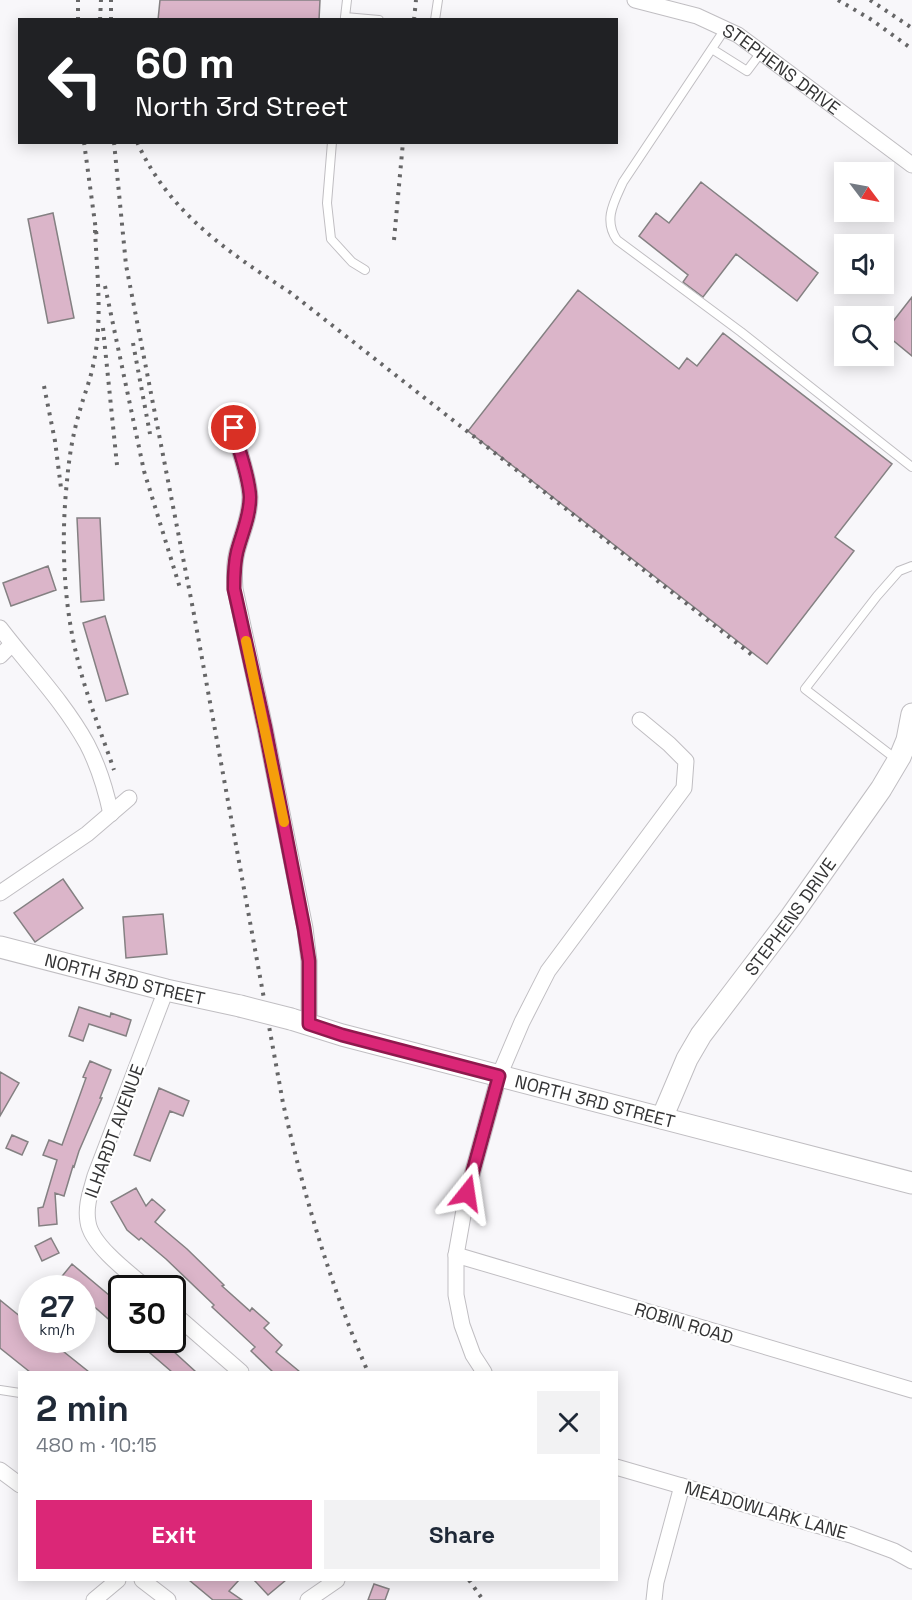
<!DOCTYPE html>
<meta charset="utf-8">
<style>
body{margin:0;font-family:"Space Grotesk",sans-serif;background:#f2f2f3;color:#1f2937;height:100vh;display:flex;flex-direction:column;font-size:22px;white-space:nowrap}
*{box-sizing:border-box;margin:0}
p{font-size:20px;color:#747a83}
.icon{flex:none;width:33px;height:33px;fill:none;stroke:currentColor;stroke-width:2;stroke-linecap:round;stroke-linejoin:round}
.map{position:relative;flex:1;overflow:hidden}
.details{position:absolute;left:18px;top:1371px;width:600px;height:210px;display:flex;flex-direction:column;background:#fff;border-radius:0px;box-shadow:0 3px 15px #0003}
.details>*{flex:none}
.hud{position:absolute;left:18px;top:18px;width:600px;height:126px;border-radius:0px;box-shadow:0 3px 15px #0003;background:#202124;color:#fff;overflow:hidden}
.needle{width:39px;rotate:122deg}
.fabs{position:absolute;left:834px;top:162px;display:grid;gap:12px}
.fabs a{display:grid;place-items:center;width:60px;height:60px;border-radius:0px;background:#fff;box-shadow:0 3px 15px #0003;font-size:30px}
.speed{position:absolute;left:18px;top:1275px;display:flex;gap:12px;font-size:30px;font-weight:700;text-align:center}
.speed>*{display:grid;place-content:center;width:78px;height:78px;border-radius:50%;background:#fff;box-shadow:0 3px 15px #0003;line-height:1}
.speed small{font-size:15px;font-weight:400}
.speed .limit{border:3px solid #111;border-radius:9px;background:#fff;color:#111}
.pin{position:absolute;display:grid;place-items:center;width:51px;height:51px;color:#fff;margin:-26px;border:3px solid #fff;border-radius:50%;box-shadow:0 2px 6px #0007}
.me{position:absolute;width:66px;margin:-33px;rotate:15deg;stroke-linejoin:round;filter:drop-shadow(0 0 4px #0008)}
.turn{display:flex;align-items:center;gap:21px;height:126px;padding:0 18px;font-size:27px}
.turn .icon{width:78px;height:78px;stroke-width:2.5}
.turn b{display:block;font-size:42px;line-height:51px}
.round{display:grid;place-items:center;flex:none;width:63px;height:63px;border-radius:0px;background:#f2f2f3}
.overview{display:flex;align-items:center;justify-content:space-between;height:102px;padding:0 18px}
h1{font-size:36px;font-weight:700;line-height:45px}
.cta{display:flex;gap:12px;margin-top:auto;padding:12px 18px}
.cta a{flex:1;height:69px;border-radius:0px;background:#db2777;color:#fff;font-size:24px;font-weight:700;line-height:69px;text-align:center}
.cta a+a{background:#f2f2f3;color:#1f2937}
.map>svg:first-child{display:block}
.building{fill:#dbb5c9;stroke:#848082;stroke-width:1.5}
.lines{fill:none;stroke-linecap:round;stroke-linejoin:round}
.lane-casing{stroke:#c0bec2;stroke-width:10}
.street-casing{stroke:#c0bec2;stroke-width:17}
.secondary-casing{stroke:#c0bec2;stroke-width:23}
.lane{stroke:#fff;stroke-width:8}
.street{stroke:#fff;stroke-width:15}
.secondary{stroke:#fff;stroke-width:21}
.rail{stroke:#666667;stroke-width:4;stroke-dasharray:3 6;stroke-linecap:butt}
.secondary-bridge-casing{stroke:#c0bec2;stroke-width:23;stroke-linecap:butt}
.secondary-bridge{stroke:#fff;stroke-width:21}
.route-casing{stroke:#8e194d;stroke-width:15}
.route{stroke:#db2777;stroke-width:10}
.slow{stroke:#f59e0b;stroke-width:10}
.labels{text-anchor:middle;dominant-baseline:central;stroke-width:4.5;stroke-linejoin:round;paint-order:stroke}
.street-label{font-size:18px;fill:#343435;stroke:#fff}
</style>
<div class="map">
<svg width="912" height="1600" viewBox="0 0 912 1600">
<rect width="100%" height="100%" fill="#f8f7fa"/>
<path class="building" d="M160,0H320L319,20H158Z
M701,182L818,273L797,301L736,254L703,297L683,282L688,275L639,236L656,213L669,223Z
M53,213L74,318L48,323L28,219Z
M578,290L679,369L687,358L697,366L723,333L892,464L835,537L854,551L767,664L468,431Z
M912,297V356L884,333Z
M77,518H100L104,600L81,602Z
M48,566L56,590L11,606L3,583Z
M105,616L128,694L106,701L83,623Z
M63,879L83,908L35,942L14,913Z
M163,914L167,954L126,958L123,917Z
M79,1007L110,1017L111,1013L131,1020L126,1036L89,1024L83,1041L69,1036Z
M90,1061L111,1070L100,1098H102L79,1151L74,1167L73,1166L64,1196L55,1193L57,1224L39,1226L38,1208L43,1207L57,1160L43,1155L49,1140L62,1145L86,1078L83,1077Z
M0,1072L19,1083L0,1116Z
M159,1088L189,1101L183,1116L170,1111L150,1161L134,1155Z
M12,1135L28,1142L22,1155L6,1148Z
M136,1188L146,1206L152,1199L165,1210L155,1222L187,1249L224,1285L222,1286L250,1311L252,1308L269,1323L264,1328L282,1345L276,1352L300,1372H273L251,1351L255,1347L212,1307L214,1305L166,1259L141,1238L139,1240L127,1230L111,1202Z
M51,1238L59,1253L42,1261L35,1246Z
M72,1264L122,1306V1331L82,1296V1288H69L59,1280Z
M0,1300L32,1326V1340H49L89,1372H30L0,1348Z
M135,1340H161L196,1372H172Z
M189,1580H239L229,1591L242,1600H213Z
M254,1580H286L268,1595Z
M374,1584L389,1589L385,1600H368Z"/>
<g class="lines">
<g class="lane-casing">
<path id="lane" d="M347,0L345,17L379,20
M435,20L438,0
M725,29L623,182C614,202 603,220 617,240L741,332L912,467
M712,49L747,71L762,51
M332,142L327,203L331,239L352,262L365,270
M896,759L805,689L877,596L899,571L912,566
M0,1390L20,1393"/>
</g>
<g class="street-casing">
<g id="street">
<path id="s1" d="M635,0L697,16L738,35L912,165"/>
<path d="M234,428C238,450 249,475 250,497C250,516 242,533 237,552C234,564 234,576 235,589L265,728L305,928L309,961V1024"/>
<path d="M0,628C29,666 64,702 87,744C98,765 106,791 111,814"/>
<path d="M0,656L12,644"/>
<path d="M0,893L87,834L129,798"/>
<path d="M456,1255L912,1390"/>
<path d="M147,1288C130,1274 91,1245 88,1222C85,1206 91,1191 95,1176L166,990"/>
<path d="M172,1312L241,1372"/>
<path d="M484,1372L473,1355L462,1325L456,1295V1255L467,1193L499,1076L522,1022L548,971L684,788L686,761L669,744L640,720"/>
<path d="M616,1467L851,1535L894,1551L912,1561"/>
<path d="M0,1470L20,1485"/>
<path d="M142,1580L168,1600"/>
<path d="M94,1600L118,1580"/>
<path d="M308,1600L337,1580"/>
<path d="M654,1600L656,1582L682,1486"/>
</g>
</g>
<g class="secondary-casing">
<g id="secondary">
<path id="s2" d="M0,947L166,990L240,1006"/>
<path id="s3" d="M291,1019L342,1035L912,1183"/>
<path id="s4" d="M662,1118L687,1059L701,1035L790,918L881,789L900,757L907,740L912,714"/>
</g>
</g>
<use href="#lane" class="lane"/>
<use href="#street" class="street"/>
<use href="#secondary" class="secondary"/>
<path class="rail" d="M838,0L872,20L912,49
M870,0L912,28
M78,20V0
M100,20L101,0
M111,20V0
M414,20L416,0
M84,142L97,238
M114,142L126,265L193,609L283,1103C304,1195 330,1285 368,1372
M137,142C169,213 228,252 291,293L752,655
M95,230C97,275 103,322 93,366C90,381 84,395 80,410C73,433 69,457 67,481C61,538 63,601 77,657C86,695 101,732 114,770
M394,240L403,142
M105,286L144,471L180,588
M103,328L117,465
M133,343L150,434
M44,386L55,441L61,488
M469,1580L483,1600"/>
<g class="secondary-bridge-casing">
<path id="secondary-bridge" d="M240,1006L291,1019"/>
</g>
<use href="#secondary-bridge" class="secondary-bridge"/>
</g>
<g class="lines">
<g class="route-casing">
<path id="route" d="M234,428C238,451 249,474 250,497C250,516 242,533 237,552C234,564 234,576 234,589L265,728L304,928L309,961V1024L342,1035L499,1076L467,1193"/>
</g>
<use href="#route" class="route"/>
<path class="slow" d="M246,641L284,822"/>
</g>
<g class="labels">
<g class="street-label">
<text stroke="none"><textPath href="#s1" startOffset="164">STEPHENS DRIVE</textPath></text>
<text stroke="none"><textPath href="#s4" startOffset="240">STEPHENS DRIVE</textPath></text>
<text stroke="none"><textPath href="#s2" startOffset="129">NORTH 3RD STREET</textPath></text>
<text stroke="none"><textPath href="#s3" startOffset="315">NORTH 3RD STREET</textPath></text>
<text transform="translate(114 1131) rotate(-70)">ILHARDT AVENUE</text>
<text transform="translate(684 1323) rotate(17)">ROBIN ROAD</text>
<text transform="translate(766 1510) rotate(16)">MEADOWLARK LANE</text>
</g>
</g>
</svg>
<div class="fabs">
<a><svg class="needle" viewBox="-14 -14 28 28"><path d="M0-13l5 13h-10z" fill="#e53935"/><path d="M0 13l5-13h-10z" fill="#747a83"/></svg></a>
<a><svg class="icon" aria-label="sound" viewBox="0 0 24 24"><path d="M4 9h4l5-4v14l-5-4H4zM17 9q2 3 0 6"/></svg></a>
<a><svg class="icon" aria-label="search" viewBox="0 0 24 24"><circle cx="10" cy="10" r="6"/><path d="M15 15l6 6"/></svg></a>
</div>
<div class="speed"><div>27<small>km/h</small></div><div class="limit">30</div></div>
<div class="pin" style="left:234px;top:428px;background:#d93025"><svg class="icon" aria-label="arrive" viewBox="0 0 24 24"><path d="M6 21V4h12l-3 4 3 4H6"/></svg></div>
<svg class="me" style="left:467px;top:1193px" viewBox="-20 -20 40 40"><path d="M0-17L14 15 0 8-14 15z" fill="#db2777" stroke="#fff" stroke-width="4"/></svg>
<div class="hud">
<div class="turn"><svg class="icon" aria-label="left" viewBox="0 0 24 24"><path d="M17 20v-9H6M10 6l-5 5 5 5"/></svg><div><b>60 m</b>North 3rd Street</div></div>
</div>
<section class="details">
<div class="overview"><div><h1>2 min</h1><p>480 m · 10:15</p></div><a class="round"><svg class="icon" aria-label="close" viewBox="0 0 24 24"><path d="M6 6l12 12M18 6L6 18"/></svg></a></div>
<div class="cta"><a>Exit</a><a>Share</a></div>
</section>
</div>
